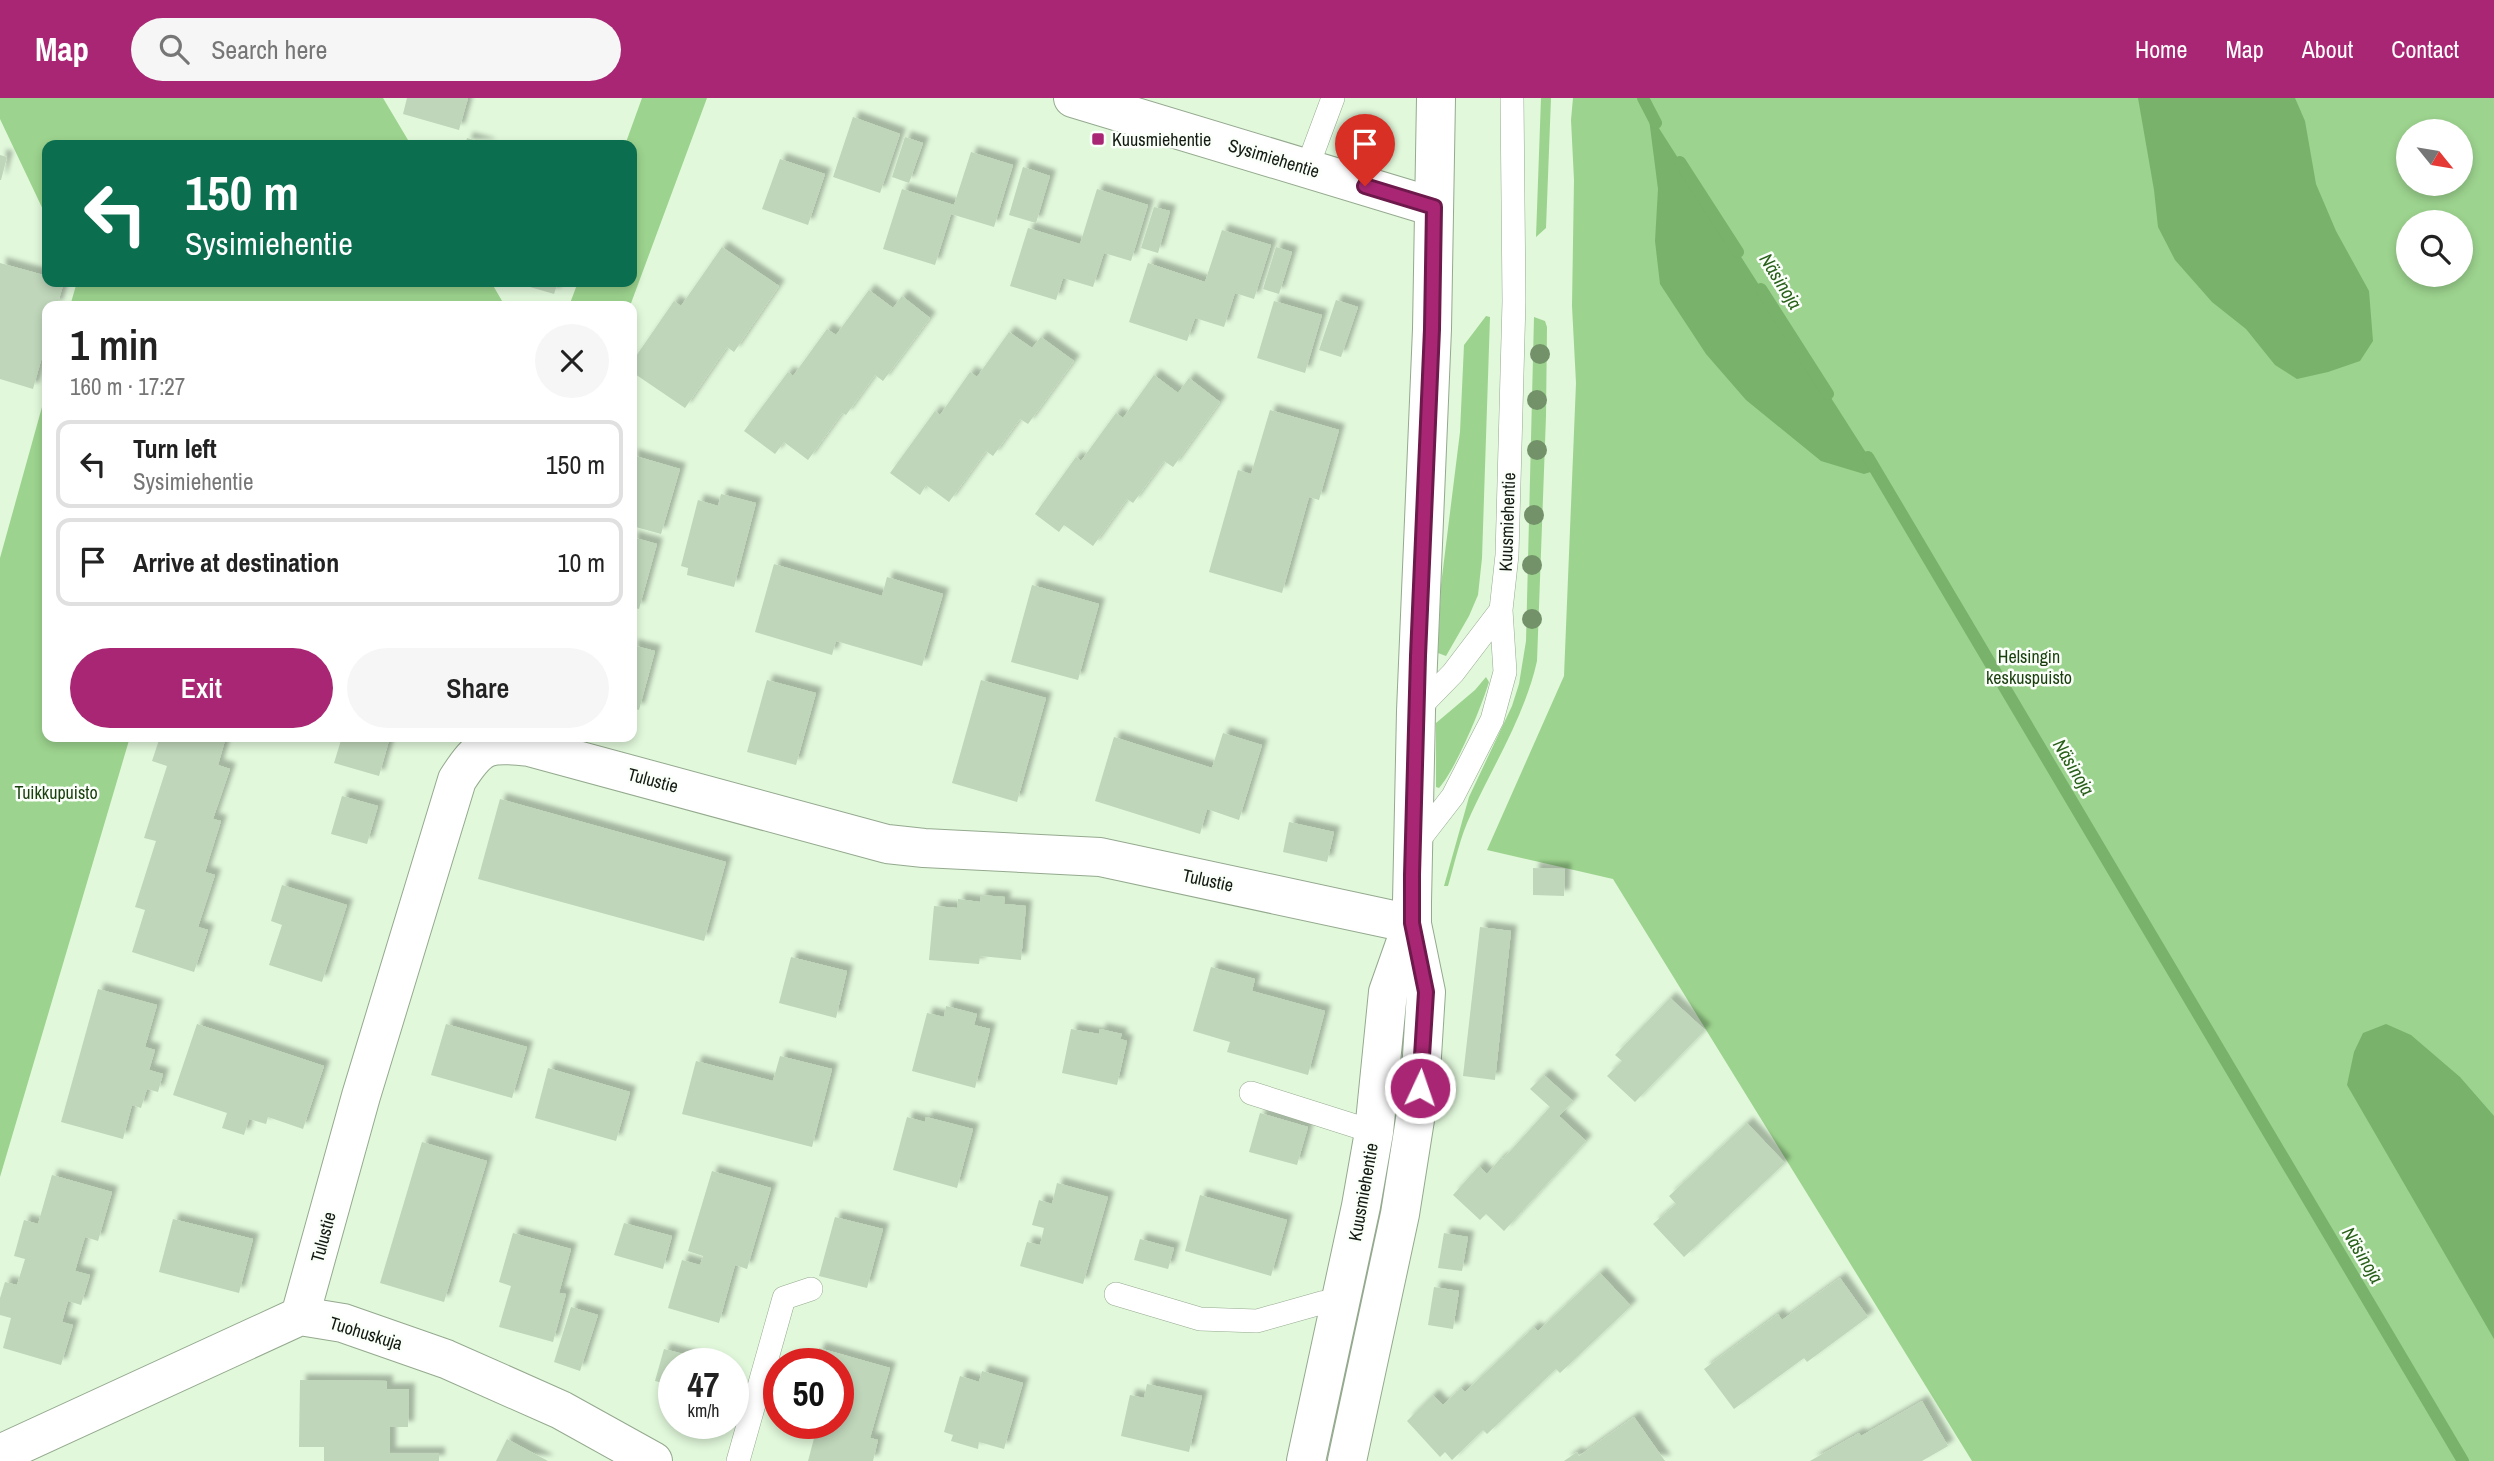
<!DOCTYPE html>
<meta charset="utf-8">
<style>
body{margin:0;font-family:"Archivo Narrow",sans-serif;background:#f6f6f6;color:#222;height:100vh;display:flex;flex-direction:column;font-size:26px;white-space:nowrap}
*{box-sizing:border-box;margin:0}
p{font-size:23px;color:#767676}
.icon{flex:none;width:38px;height:38px;fill:none;stroke:currentColor;stroke-width:2;stroke-linecap:round;stroke-linejoin:round}
.map{position:relative;flex:1;overflow:hidden}
.drawer{position:absolute;left:42px;top:203px;width:595px;height:441px;display:flex;flex-direction:column;background:#fff;border-radius:14px;box-shadow:0 4px 10px #0003}
.drawer>*{flex:none}
.hud{position:absolute;left:42px;top:42px;width:595px;height:147px;border-radius:14px;box-shadow:0 4px 10px #0003;background:#0b6e4f;color:#fff;overflow:hidden}
.needle{width:46px;rotate:120deg}
.tools{position:absolute;left:2396px;top:21px;display:grid;gap:14px}
.tools a{display:grid;place-items:center;width:77px;height:77px;border-radius:50%;background:#fff;box-shadow:0 4px 10px #0003;font-size:35px}
.speed{position:absolute;left:658px;top:1250px;display:flex;gap:14px;font-size:35px;font-weight:700;text-align:center}
.speed>*{display:grid;place-content:center;width:91px;height:91px;border-radius:50%;background:#fff;box-shadow:0 4px 10px #0003;line-height:1}
.speed small{font-size:18px;font-weight:400}
.speed .limit{border:10px solid #d22;background:#fff;color:#111}
.pin{position:absolute;display:grid;place-items:center;width:60px;height:60px;color:#fff;margin:-72px -30px;border-radius:50% 50% 50% 0;rotate:-45deg;box-shadow:0 0 7px #0007}
.pin .icon{rotate:45deg}
.me{position:absolute;width:77px;margin:-38px;rotate:3deg;stroke-linejoin:round;filter:drop-shadow(0 0 5px #0008)}
.turn{display:flex;align-items:center;gap:24px;height:147px;padding:0 28px;font-size:32px}
.turn .icon{width:91px;height:91px;stroke-width:2.5}
.turn b{display:block;font-size:49px;line-height:60px}
.round{display:grid;place-items:center;flex:none;width:74px;height:74px;border-radius:37px;background:#f6f6f6}
.overview{display:flex;align-items:center;justify-content:space-between;height:119px;padding:0 28px}
h1{font-size:42px;font-weight:600;line-height:52px}
.button{display:flex;gap:14px;margin-top:auto;padding:14px 28px}
.button a{flex:1;height:80px;border-radius:42px;background:#a82673;color:#fff;font-size:28px;font-weight:600;line-height:80px;text-align:center}
.button a+a{background:#f6f6f6;color:#222}
ul{padding:0;list-style:none}
li{display:flex;align-items:center;gap:21px;height:88px;margin:0 14px 10px;padding:0 14px;border:4px solid #e0e0e0;border-radius:14px}
li div{flex:1}
li b{display:block;font-size:26px}
li em{font-style:normal}
header{display:flex;align-items:center;gap:42px;box-sizing:border-box;height:98px;padding:0 35px;background:#a82673;color:#fff}
header strong{font-size:33px}
nav{display:flex;gap:38px;margin-inline-start:auto;font-size:24px}
.search{width:490px;height:63px;background:#f6f6f6;display:flex;align-items:center;gap:18px;box-sizing:border-box;padding:0 24px;border-radius:38px;color:#767676;font-size:26px}
.map>svg:first-child{display:block}
.green{fill:#9cd38e;fill-rule:evenodd}
.water{fill:#78b26b}
.lines{fill:none;stroke-linecap:round;stroke-linejoin:round}
.stream{stroke:#78b26b;stroke-width:12}
.building{fill:#bfd6ba;filter:url(#shadow)}
.service-casing{stroke:#94a98e;stroke-width:24}
.minor-casing{stroke:#94a98e;stroke-width:40}
.tertiary-casing{stroke:#94a98e;stroke-width:40}
.secondary-casing{stroke:#94a98e;stroke-width:40}
.service{stroke:#fff;stroke-width:23}
.minor{stroke:#fff;stroke-width:38}
.tertiary{stroke:#fff;stroke-width:38}
.secondary{stroke:#fff;stroke-width:38}
.tree{fill:#73926a}
.route-casing{stroke:#6d194b;stroke-width:18}
.route{stroke:#a82673;stroke-width:12}
.poi-dot{fill:#a82673;stroke:#fafff9;stroke-width:2.5}
.labels{text-anchor:middle;dominant-baseline:central;stroke-width:5;stroke-linejoin:round;paint-order:stroke}
.poi-label{font-size:18px;fill:#121a11;stroke:#fafff9;text-anchor:start}
.street-label{font-size:18px;fill:#121a11;stroke:#fafff9}
.park-label{font-size:18px;fill:#193f0e;stroke:#fafff9}
.water-label{font-size:19px;font-style:italic;fill:#29601a;stroke:#fafff9}
</style>
<header>
<strong>Map</strong>
<div class="search"><svg class="icon" aria-label="search" viewBox="0 0 24 24"><circle cx="10" cy="10" r="6"/><path d="M15 15l6 6"/></svg>Search here</div>
<nav><a>Home</a><a>Map</a><a>About</a><a>Contact</a></nav>
</header>
<div class="map">
<svg width="2494" height="1363" viewBox="0 0 2494 1363">
<defs>
<filter id="shadow"><feDropShadow dx="6" dy="-6" stdDeviation="2" flood-color="#0004"/></filter>
</defs>
<rect width="100%" height="100%" fill="#e1f8db"/>
<path class="green" d="M0,0H383L411,47H47V120L0,21Z
M642,0H707L630,208H569L578,184H632V47H625Z
M1541,0H1551L1546,130L1536,139Z
M1573,0H2494V1363H1972L1613,781L1487,752L1564,578L1576,285L1572,208L1574,82L1571,22ZM2408,33H2460V86H2408ZM2408,124H2460V177H2408Z
M77,184H491L505,208H70Z
M1486,218L1490,219L1482,460L1478,497L1469,518L1446,558L1438,555L1441,487L1460,334L1464,247Z
M1534,219L1545,223L1547,229L1546,318L1537,563C1525,617 1494,666 1471,716C1460,739 1455,764 1448,788H1444L1469,699L1512,608L1519,586L1526,543Z
M47,291V639H130L0,1079V460Z
M1486,579L1489,584C1481,610 1456,671 1439,690L1436,689V625L1475,592Z"/>
<path class="water" d="M2138,0H2295L2305,23L2316,86L2336,133L2369,193L2373,243L2360,263L2328,274L2297,281L2275,267L2246,231L2212,204L2175,162L2158,129L2154,92Z
M1648,13L1877,372L1864,376L1821,363L1746,302L1706,256L1660,186L1655,143L1658,91Z
M2386,926L2411,937L2460,979L2494,1018V1241L2347,987L2354,954L2363,935Z"/>
<g class="lines">
<path class="stream" d="M1643,0L1656,25
M1680,64L1738,154
M1761,191L1828,296
M1868,359L2463,1363"/>
</g>
<path class="building" d="M407,0H468L459,32L403,16Z
M853,19L900,36L880,95L833,79Z
M905,39L923,45L909,85L892,79Z
M467,40L489,46V47H465Z
M971,54L1013,67L994,129L951,116L935,167L883,151L902,91L954,107Z
M0,57L7,59L1,82H0Z
M780,61L825,76L808,127L762,111Z
M1023,69L1050,78L1036,125L1009,117Z
M1097,91L1148,107L1131,163L1104,155L1093,189L1063,180L1056,202L1010,188L1028,130L1080,146Z
M1154,109L1170,113L1158,155L1141,150Z
M1222,132L1271,147L1254,201L1235,195L1224,229L1195,220L1187,243L1129,224L1148,165L1205,184Z
M722,149L779,188L734,254L727,249L685,310L632,274V264L674,203L681,208Z
M1276,149L1292,154L1279,196L1263,191Z
M0,165L47,178V184H64L57,208H47V241L33,291L0,281Z
M513,184H558L554,196Z
M869,192L893,210L902,198L930,220L883,283L875,277L846,317L842,315L808,362L784,344L775,356L744,333L788,274L793,278L827,231L836,237Z
M1336,202L1358,209L1341,259L1319,252Z
M1274,203L1322,217L1305,275L1257,260Z
M1009,234L1032,250L1041,239L1074,263L1028,326L1020,321L993,358L986,353L949,404L926,387L920,397L890,375L935,313L940,317L970,274L977,279Z
M1154,277L1178,295L1189,280L1220,304L1173,369L1164,363L1133,405L1127,401L1093,448L1064,427L1059,434L1035,416L1076,359L1081,363L1116,315L1123,320Z
M1270,312L1339,332L1319,402L1309,399L1282,495L1209,474L1238,372L1251,376Z
M632,357L680,371L661,436L632,428Z
M721,396L756,405L734,489L687,477L688,470L681,468L698,402L718,408Z
M632,439L657,446L639,511L632,509Z
M774,466L882,498L887,479L943,496L922,568L836,543L832,557L755,534Z
M1032,487L1099,506L1078,582L1011,564Z
M632,547L655,553L639,612L632,610Z
M767,582L816,595L796,667L747,654Z
M981,582L1046,600L1017,704L952,685Z
M1223,635L1262,647L1239,722L1207,711L1200,736L1095,703L1114,639L1212,670Z
M160,639H226L218,667L230,671L213,721L221,723L205,774L215,777L198,829L208,832L194,874L132,854L145,812L135,809L156,743L144,740L167,668L152,663Z
M342,639H390L379,678L334,665Z
M342,698L378,708L367,746L331,736Z
M500,701L726,764L704,843L478,781Z
M1289,724L1334,734L1327,764L1283,754Z
M1533,770L1565,771L1564,798L1533,797Z
M282,787L347,807L322,884L269,867L282,827L271,823Z
M980,797L1005,799L1004,806L1026,808L1021,862L980,858L979,866L929,862L934,808L957,810L958,801L980,804Z
M1480,829L1511,833L1495,982L1463,978Z
M791,859L847,873L836,920L779,905Z
M1211,869L1255,881L1252,893L1325,913L1308,977L1227,954L1230,944L1193,933Z
M98,891L157,907L145,949L155,952L149,972L163,976L158,994L147,991L141,1010L132,1007L123,1041L61,1024Z
M1670,900L1705,932L1635,1004L1607,978L1622,963L1615,957Z
M946,908L977,916L974,927L990,931L975,990L912,973L927,915L944,919Z
M197,926L324,968L303,1031L268,1019L266,1026L249,1021L244,1037L222,1030L227,1015L173,997Z
M446,926L527,949L512,1000L431,977Z
M1071,931L1099,936L1100,931L1122,936L1120,941L1127,943L1117,987L1062,975Z
M780,958L832,971L812,1049L682,1016L696,963L773,983Z
M548,970L630,994L616,1043L535,1020Z
M1544,977L1573,1003L1559,1018L1586,1043L1504,1133L1486,1116L1480,1122L1453,1097L1479,1068L1487,1076L1501,1060L1503,1061L1550,1009L1530,991Z
M1260,1015L1308,1029L1297,1067L1249,1054Z
M907,1019L925,1024L926,1019L973,1031L957,1090L893,1072Z
M1747,1025L1785,1065L1684,1159L1653,1126L1676,1106L1669,1098Z
M422,1044L487,1063L444,1204L380,1185Z
M712,1073L771,1090L747,1171L735,1167L719,1225L668,1210L682,1162L700,1167L703,1158L688,1153Z
M52,1077L112,1094L98,1143L85,1139L75,1173L90,1177L81,1207L68,1203L62,1224L73,1227L61,1267L3,1250L11,1220L0,1217V1200L5,1184L17,1187L25,1161L14,1158L24,1122L38,1126Z
M1057,1085L1108,1099L1083,1186L1020,1168L1027,1144L1040,1147L1044,1130L1032,1127L1039,1102L1052,1106Z
M1200,1097L1287,1122L1271,1178L1185,1153Z
M835,1119L883,1131L867,1190L819,1178Z
M173,1121L253,1141L239,1195L159,1174Z
M624,1125L672,1138L663,1171L614,1157Z
M513,1135L571,1151L559,1195L566,1196L553,1244L499,1229L511,1188L499,1184Z
M1444,1135L1468,1139L1462,1173L1438,1170Z
M1140,1141L1174,1150L1168,1171L1134,1162Z
M1600,1175L1631,1208L1560,1275L1556,1271L1487,1336L1483,1332L1452,1362L1445,1354L1440,1359L1407,1323L1433,1297L1443,1307L1461,1290L1465,1294L1534,1229L1538,1233Z
M1840,1180L1868,1219L1807,1264L1804,1260L1734,1311L1704,1271L1778,1216L1782,1222Z
M1434,1189L1459,1193L1453,1231L1428,1227Z
M571,1209L598,1217L580,1273L554,1264Z
M819,1250L890,1270L870,1340L878,1342L873,1363H808L817,1329L806,1325H838V1265H814Z
M664,1251L714,1264L674,1265V1314L661,1311L667,1286L655,1283Z
M982,1273L1023,1285L1004,1351L979,1344L978,1351L951,1343L953,1337L944,1334L960,1278L979,1284Z
M300,1282L387,1283V1291H409L408,1329H390V1355H439V1363H324V1349H299Z
M1147,1286L1202,1298L1189,1354L1121,1338L1130,1297L1144,1300Z
M1922,1303L1948,1348L1922,1363H1810L1859,1335L1861,1338Z
M1634,1319L1665,1363H1564L1577,1354L1579,1358Z
M507,1341L548,1363H496Z"/>
<g class="lines">
<g class="service-casing">
<path id="service" d="M1307,70L1333,0
M1416,613L1453,575L1501,512
M1415,747L1453,698L1492,622L1505,574L1501,512L1507,457L1514,203L1512,0
M1251,995L1374,1034
M1116,1196L1200,1221L1257,1223L1321,1205L1342,1202
M738,1363L784,1200L811,1191"/>
</g>
<g class="minor-casing">
<path id="minor" d="M300,1218L361,998L457,682C480,646 487,644 529,649L887,746L924,750L1100,759L1412,826
M0,1356L300,1218L343,1225L446,1261L561,1312L653,1363"/>
</g>
<g class="tertiary-casing">
<path id="tertiary" d="M1073,0L1434,109"/>
</g>
<g class="secondary-casing">
<path id="secondary" d="M1306,1363L1361,1108L1374,1034L1388,894L1412,826
M1347,1363L1400,1116L1420,990L1426,894L1412,826V804L1416,613L1432,231L1436,0"/>
</g>
<use href="#service" class="service"/>
<use href="#minor" class="minor"/>
<use href="#tertiary" class="tertiary"/>
<use href="#secondary" class="secondary"/>
</g>
<g class="tree">
<circle cx="1540" cy="256" r="10"/>
<circle cx="1537" cy="302" r="10"/>
<circle cx="1537" cy="352" r="10"/>
<circle cx="1534" cy="417" r="10"/>
<circle cx="1532" cy="467" r="10"/>
<circle cx="1532" cy="521" r="10"/>
</g>
<g class="lines">
<g class="route-casing">
<path id="route" d="M1365,88L1434,109L1432,231L1418,558L1412,777V825L1426,894L1420,990"/>
</g>
<use href="#route" class="route"/>
</g>
<rect class="poi-dot" x="1091" y="34" width="14" height="14" rx="3.5"/>
<g class="labels">
<g class="poi-label">
<text x="1112" y="41">Kuusmiehentie</text>
</g>
<g class="street-label">
<text transform="translate(1274 60) rotate(17)">Sysimiehentie</text>
<text transform="translate(1507 424) rotate(-88)">Kuusmiehentie</text>
<text transform="translate(653 682) rotate(15)">Tulustie</text>
<text transform="translate(1208 782) rotate(12)">Tulustie</text>
<text transform="translate(1363 1094) rotate(-80)">Kuusmiehentie</text>
<text transform="translate(323 1139) rotate(-75)">Tulustie</text>
<text transform="translate(366 1235) rotate(17)">Tuohuskuja</text>
</g>
<g class="park-label">
<text x="2029" y="558">Helsingin<tspan x="2029" dy="21">keskuspuisto</tspan></text>
<text x="56" y="694">Tuikkupuisto</text>
</g>
<g class="water-label">
<text transform="translate(1781 183) rotate(58)">Näsinoja</text>
<text transform="translate(2074 669) rotate(59)">Näsinoja</text>
<text transform="translate(2363 1157) rotate(59)">Näsinoja</text>
</g>
</g>
</svg>
<div class="tools">
<a><svg class="needle" viewBox="-14 -14 28 28"><path d="M0-13l5 13h-10z" fill="#e53935"/><path d="M0 13l5-13h-10z" fill="#767676"/></svg></a>
<a><svg class="icon" aria-label="search" viewBox="0 0 24 24"><circle cx="10" cy="10" r="6"/><path d="M15 15l6 6"/></svg></a>
</div>
<div class="speed"><div>47<small>km/h</small></div><div class="limit">50</div></div>
<div class="pin" style="left:1365px;top:88px;background:#d93025"><svg class="icon" aria-label="arrive" viewBox="0 0 24 24"><path d="M6 21V4h12l-3 4 3 4H6"/></svg></div>
<svg class="me" style="left:1420px;top:990px" viewBox="-20 -20 40 40"><circle r="17" fill="#a82673" stroke="#fff" stroke-width="3"/><path d="M0-11L8 9 0 5-8 9z" fill="#fff"/></svg>
<div class="hud">
<div class="turn"><svg class="icon" aria-label="left" viewBox="0 0 24 24"><path d="M17 20v-9H6M10 6l-5 5 5 5"/></svg><div><b>150 m</b>Sysimiehentie</div></div>
</div>
<section class="drawer">
<div class="overview"><div><h1>1 min</h1><p>160 m · 17:27</p></div><a class="round"><svg class="icon" aria-label="close" viewBox="0 0 24 24"><path d="M6 6l12 12M18 6L6 18"/></svg></a></div>
<ul>
<li><svg class="icon" aria-label="left" viewBox="0 0 24 24"><path d="M17 20v-9H6M10 6l-5 5 5 5"/></svg><div><b>Turn left</b><p>Sysimiehentie</p></div><em>150 m</em></li>
<li><svg class="icon" aria-label="arrive" viewBox="0 0 24 24"><path d="M6 21V4h12l-3 4 3 4H6"/></svg><div><b>Arrive at destination</b></div><em>10 m</em></li>
</ul>
<div class="button"><a>Exit</a><a>Share</a></div>
</section>
</div>
